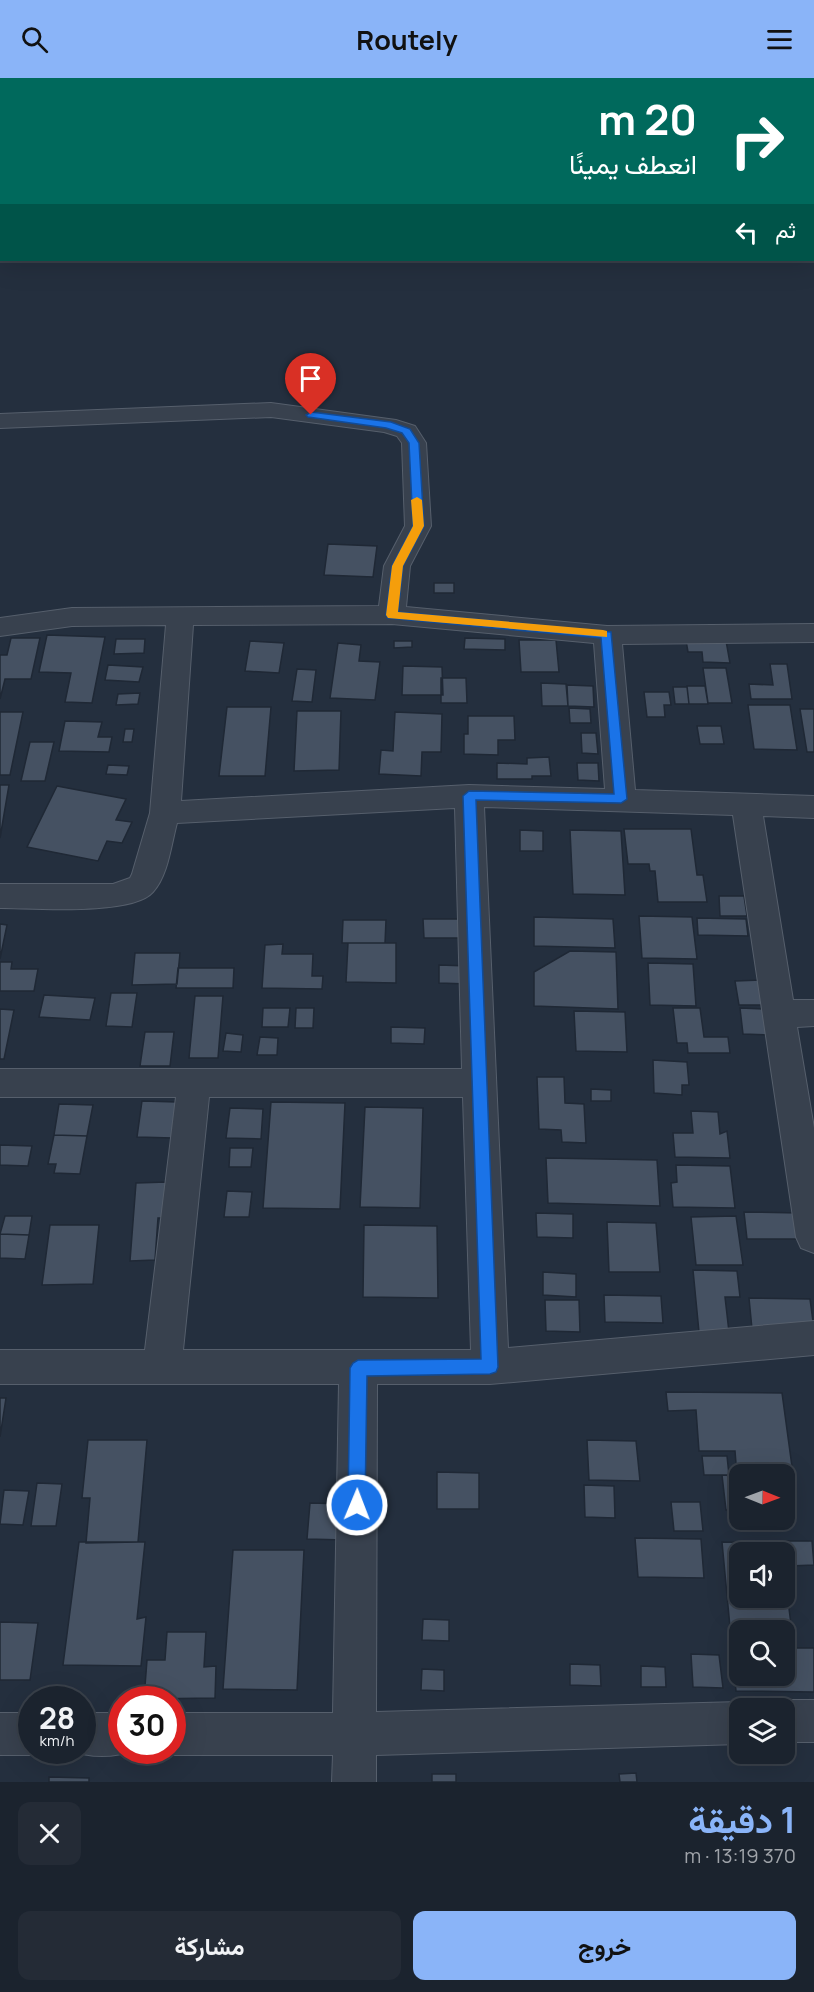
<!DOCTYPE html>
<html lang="ar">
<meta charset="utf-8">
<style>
body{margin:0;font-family:Manrope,Vazirmatn,sans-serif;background:#242b36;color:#f1f3f6;direction:rtl;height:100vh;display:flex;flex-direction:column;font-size:22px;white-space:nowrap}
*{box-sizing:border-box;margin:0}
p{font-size:20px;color:#a0a4aa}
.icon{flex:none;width:33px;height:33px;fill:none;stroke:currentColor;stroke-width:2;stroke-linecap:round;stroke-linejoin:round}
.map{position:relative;height:1704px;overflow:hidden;direction:ltr}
.panel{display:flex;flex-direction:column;background:#1b232e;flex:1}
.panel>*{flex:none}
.hud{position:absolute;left:0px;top:0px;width:814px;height:183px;box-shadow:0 6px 24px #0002,0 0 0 2px #39404a;direction:rtl;background:#00695c;color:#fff;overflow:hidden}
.needle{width:39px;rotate:91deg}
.fabs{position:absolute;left:729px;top:1386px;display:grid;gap:12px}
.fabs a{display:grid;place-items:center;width:66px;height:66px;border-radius:12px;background:#1b232e;box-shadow:0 6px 24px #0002,0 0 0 2px #39404a;font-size:30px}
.speed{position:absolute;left:18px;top:1608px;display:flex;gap:12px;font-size:30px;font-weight:700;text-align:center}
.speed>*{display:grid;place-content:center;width:78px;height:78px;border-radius:50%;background:#1b232e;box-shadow:0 6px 24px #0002,0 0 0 2px #39404a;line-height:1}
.speed small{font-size:15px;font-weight:400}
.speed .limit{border:9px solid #d22;background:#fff;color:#111}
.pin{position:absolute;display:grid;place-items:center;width:51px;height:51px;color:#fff;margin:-62px -26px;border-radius:50% 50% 50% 0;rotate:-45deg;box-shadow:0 0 6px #0007}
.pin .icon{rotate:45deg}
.me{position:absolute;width:66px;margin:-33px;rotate:1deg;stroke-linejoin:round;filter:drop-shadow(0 0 4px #0008)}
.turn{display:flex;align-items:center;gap:21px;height:126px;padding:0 18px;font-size:27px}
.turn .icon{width:78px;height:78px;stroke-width:2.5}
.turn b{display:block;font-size:42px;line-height:51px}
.then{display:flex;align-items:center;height:57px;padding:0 18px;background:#0003;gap:12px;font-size:22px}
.round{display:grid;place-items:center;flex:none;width:63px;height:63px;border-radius:12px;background:#242b36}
.headline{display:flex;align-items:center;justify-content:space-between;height:102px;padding:0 18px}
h1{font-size:36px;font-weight:700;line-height:45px;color:#8ab4f8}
.action{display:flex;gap:12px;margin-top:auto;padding:12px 18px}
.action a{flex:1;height:69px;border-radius:12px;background:#8ab4f8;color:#111;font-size:24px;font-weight:700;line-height:69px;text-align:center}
.action a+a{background:#242b36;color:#f1f3f6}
header{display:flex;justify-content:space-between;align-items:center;height:78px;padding:0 18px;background:#8ab4f8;color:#111;font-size:27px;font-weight:700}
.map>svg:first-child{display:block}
.building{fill:#455162;stroke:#1f2835;stroke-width:1.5;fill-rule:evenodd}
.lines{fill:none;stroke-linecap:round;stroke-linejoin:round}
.minor-casing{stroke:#565f6c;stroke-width:2}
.tertiary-casing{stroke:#565f6c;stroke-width:3}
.minor{fill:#38414e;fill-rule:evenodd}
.tertiary{fill:#38414e;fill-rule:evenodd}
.route{fill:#1a73e8;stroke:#114b97;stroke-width:1.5}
.slow{fill:#f59e0b}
</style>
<header><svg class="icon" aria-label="menu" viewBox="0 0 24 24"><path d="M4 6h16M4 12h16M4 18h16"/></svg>Routely<svg class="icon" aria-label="search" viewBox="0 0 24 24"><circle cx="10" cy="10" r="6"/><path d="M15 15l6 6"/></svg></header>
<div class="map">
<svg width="814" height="1704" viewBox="0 0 814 1704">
<rect width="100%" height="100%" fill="#242f3e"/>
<path class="building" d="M328,466L377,468L373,499L324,497Z
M434,505H454V515H434Z
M47,557L105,559L92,625L65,624L71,595L39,594Z
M685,557H725L730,585L703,584L702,574H688Z
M11,560H40L31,601H5L0,621V577H7Z
M465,560L505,561V572L464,571Z
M116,561H145L144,575L114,576Z
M519,562H556L559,594H521Z
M250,563L284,565L279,595L245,593Z
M394,563H412V569L394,570Z
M338,565L361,567L359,583L380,584L375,622L330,620Z
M770,586H787L792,621H751L749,606L773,607Z
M108,587L143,589L139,604L105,602Z
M403,588L442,589L443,617H402Z
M703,590H726L732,625H708Z
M297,591L316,592L312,624L292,623Z
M441,600H466L467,625H441Z
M541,605L566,606L568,628H542Z
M567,607L593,608L594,629L568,628Z
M687,608H705L708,626H689Z
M673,609H687L689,626H675Z
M644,614H669L671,627H664L665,639H647Z
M140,615L138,626L116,627L118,616Z
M748,627H790L797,672L754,671Z
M227,629H271L265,698H219Z
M569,630L590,631L591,645H570Z
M800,631H814V674H807Z
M297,633H341L339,692L294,693Z
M0,634H23L10,697H0Z
M395,634L442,636L441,674H422L421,698L379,696L381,672L393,673Z
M468,638H514L515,662H498V677L464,676V656H468Z
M65,643L102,644L98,659H112L109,674L59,673Z
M697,648H721L724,666H700Z
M125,651H134L132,664H123Z
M581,655H596L598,676L582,675Z
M30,664H54L45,703H21Z
M549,679L551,698H532V701H497V685L527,686V680Z
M577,685H598L599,703L578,702Z
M108,687L129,688L127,697L106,696Z
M0,707H9L0,760Z
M57,708L126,721L116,742L132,744L122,765L107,763L98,783L27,769Z
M624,751H691L697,797H703L707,824H658L655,793H650L649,786H628Z
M520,752L543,753V773H520Z
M570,752L621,753L625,817L573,816Z
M719,818H744L747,838H720Z
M639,838L692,839L697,881L642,880Z
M534,839L613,841L615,870L534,868Z
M697,840L746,841L748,858L698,857Z
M423,841H465L466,860H424Z
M343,842H386L385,865H342Z
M0,846L7,847L0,881Z
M348,865H396V905L346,904Z
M283,866L282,876H313L312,898H323L322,911L262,910L265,867Z
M570,873L616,874L618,931L534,928V894Z
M135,875H180L177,906L132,907Z
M0,884H12L11,891H38L34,913H0Z
M648,885L693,886L696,928L650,927Z
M439,887L468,888V906L439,905Z
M178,890H234L233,910H176Z
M761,902L766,927H739L735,903Z
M111,915H137L132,949L106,948Z
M44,917L95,920L90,942L39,939Z
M195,918H223L218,980H189Z
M263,930H290L288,949H262Z
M296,930H314L313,950H295Z
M673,930H700L704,959H728L730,975H688L687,965H677Z
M740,930L766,931L770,957L743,956Z
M0,931L14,932L4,981H0Z
M574,933L625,934L627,974L576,973Z
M391,949L425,950L424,966L391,965Z
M145,954H174L170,988H140Z
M226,955L243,957L241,974L223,973Z
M260,959L278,960L277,977H257Z
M653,982L687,984L689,1007H682V1017L654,1015Z
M537,999H564L565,1025L584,1026L586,1065L562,1064L561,1052L539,1051Z
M591,1011L611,1012V1023H591Z
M142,1023L177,1024L173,1060L137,1059Z
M271,1024L345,1025L340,1131L263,1130Z
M59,1026L93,1027L87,1058L54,1057Z
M365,1029L423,1030L420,1130L360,1129Z
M230,1030L263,1031L261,1061L226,1060Z
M691,1033L718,1034L720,1056L727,1053L730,1080L675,1079L673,1055H693Z
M54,1057L87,1058L80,1096L54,1095L56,1086H48Z
M0,1067L32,1068L28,1088L0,1087Z
M230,1070H253L251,1089H229Z
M546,1080L657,1082L660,1128L548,1125Z
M676,1087L730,1088L735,1130L673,1129L671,1105L677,1104Z
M167,1104L165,1140H158L155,1182L130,1183L136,1105Z
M227,1113L252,1114L249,1139H224Z
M744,1134L799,1135L803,1161H747Z
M536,1135L573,1136V1160L537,1159Z
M5,1138H32L29,1157L0,1156Z
M736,1138L743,1187H696L691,1139Z
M607,1144L656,1145L660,1194H609Z
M50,1147H99L93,1206L42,1207Z
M364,1147L437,1148L438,1220L363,1219Z
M0,1156L29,1157L25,1181L0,1180Z
M693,1192L737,1193L740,1219H725L729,1254H699Z
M543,1194L576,1196V1219L543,1217Z
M604,1217L661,1218L663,1245L605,1244Z
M749,1220L810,1221L814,1251H752Z
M545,1222H579L580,1254L546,1253Z
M666,1314L782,1315L793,1396H740V1432H726L722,1397L737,1398L735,1373H699L696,1332L668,1333Z
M0,1320H6L0,1359Z
M88,1362H147L138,1464L86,1465L90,1420H82Z
M587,1362L636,1363L640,1403L589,1402Z
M702,1378H727L729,1397H704Z
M437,1394L479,1395V1431H437Z
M37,1405L62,1406L56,1448H31Z
M584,1407L614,1408L615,1440L585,1439Z
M4,1412L29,1413L23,1447L0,1446Z
M671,1424H700L703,1453H674Z
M310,1425L347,1426L345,1462L307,1461Z
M635,1460L701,1461L704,1500L638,1499Z
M787,1463H812L814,1487L789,1488Z
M79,1464H145L137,1541L146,1539L141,1588L63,1587Z
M722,1464L781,1465L782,1474H740V1520H784V1491L794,1570H814V1614L736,1613ZM740,1552H784V1598H740Z
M233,1472H304L297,1612L223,1611Z
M423,1541L449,1542V1563L422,1562Z
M0,1544L38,1545L30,1602H0Z
M167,1554H206L204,1589L216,1588L215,1620L144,1621L147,1582H165Z
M691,1576L719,1577L723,1610L693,1609Z
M570,1586L600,1587L601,1608L570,1607Z
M641,1588L665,1589L666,1609H641Z
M422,1591L444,1592V1613L421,1612Z
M636,1695L637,1704H620L619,1696Z
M432,1696H456V1704H432Z
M49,1699L89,1700V1704H49Z"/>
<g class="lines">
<g class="minor-casing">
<path id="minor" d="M271,325L396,342L415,348L426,365L431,448L410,488L406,529L607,548L814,546V564L622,566L635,712L814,718V740L763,738L793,922H814V948L797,949L814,1050V1175L801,1170L796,1159L733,737L484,729L508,1270L814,1243V1277L490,1306H377L376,1634L740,1624L755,1630H740V1666L376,1677V1704H332L333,1677H172L160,1672H172V1635H333L339,1306H0V1272H145L176,1019H0V991H462L455,730L177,745C171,767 168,798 153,814C132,838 32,830 0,830V806H113L130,800L132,796L150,735L166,547L72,548L0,558V540L72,530L379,528L384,488L405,448L402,365L397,358L384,354L271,339L0,350V336ZM392,546L594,565L605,711L469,707L181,723L193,547ZM209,1019H463L471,1272H183Z
M784,1622H814V1664H784V1630H768Z
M0,1635H32V1672H44L32,1677H0Z
M82,1635H122V1672H134C115,1680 89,1680 70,1672H82Z"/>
</g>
<g class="tertiary-casing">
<path id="tertiary" d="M339,0H374L338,2Z
M0,37H2L0,50Z"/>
</g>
<use href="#minor" class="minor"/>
<use href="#tertiary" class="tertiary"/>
</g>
<path class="route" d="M311,334L391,344L410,351L419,365L424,448L403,488L398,534L611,554L627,721L621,725L476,722L498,1289L496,1294L490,1296L367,1298L365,1427L363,1433L357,1436L350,1433L348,1427L350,1290L353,1285L358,1282L481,1281L463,718L469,713L614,716L601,560L388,540L386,537L392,488L413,448L409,365L402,355L386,350L308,339L306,337Z"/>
<path class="slow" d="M417,419L422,422L424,448L403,488L398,534L603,552L607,553V559L388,540L386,537L392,488L413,448L411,422Z"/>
</svg>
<div class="fabs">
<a><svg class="needle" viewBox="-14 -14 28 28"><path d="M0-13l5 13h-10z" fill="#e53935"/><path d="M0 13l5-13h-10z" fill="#a0a4aa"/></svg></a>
<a><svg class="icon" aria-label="sound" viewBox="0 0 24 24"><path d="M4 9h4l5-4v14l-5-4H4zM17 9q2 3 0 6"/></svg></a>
<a><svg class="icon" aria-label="search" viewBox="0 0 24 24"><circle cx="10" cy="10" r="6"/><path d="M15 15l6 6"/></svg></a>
<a><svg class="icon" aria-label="layers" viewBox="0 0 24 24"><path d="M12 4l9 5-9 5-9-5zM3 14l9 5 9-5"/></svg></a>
</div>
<div class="speed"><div>28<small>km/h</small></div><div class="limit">30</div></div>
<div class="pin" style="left:311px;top:337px;background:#d93025"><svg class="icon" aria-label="arrive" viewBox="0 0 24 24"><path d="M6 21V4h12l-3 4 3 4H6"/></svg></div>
<svg class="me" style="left:357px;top:1427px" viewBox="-20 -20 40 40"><circle r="17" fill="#1a73e8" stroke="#fff" stroke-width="3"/><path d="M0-11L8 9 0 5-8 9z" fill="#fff"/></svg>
<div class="hud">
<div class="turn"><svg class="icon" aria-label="right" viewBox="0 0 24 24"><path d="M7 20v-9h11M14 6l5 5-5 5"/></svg><div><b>20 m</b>انعطف يمينًا</div></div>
<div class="then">ثم<svg class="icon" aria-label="left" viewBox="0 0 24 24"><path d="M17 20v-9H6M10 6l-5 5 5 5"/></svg></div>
</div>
</div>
<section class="panel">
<div class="headline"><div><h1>1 دقيقة</h1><p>370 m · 13:19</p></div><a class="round"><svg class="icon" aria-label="close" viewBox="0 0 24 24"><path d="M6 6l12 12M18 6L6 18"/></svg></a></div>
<div class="action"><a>خروج</a><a>مشاركة</a></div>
</section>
